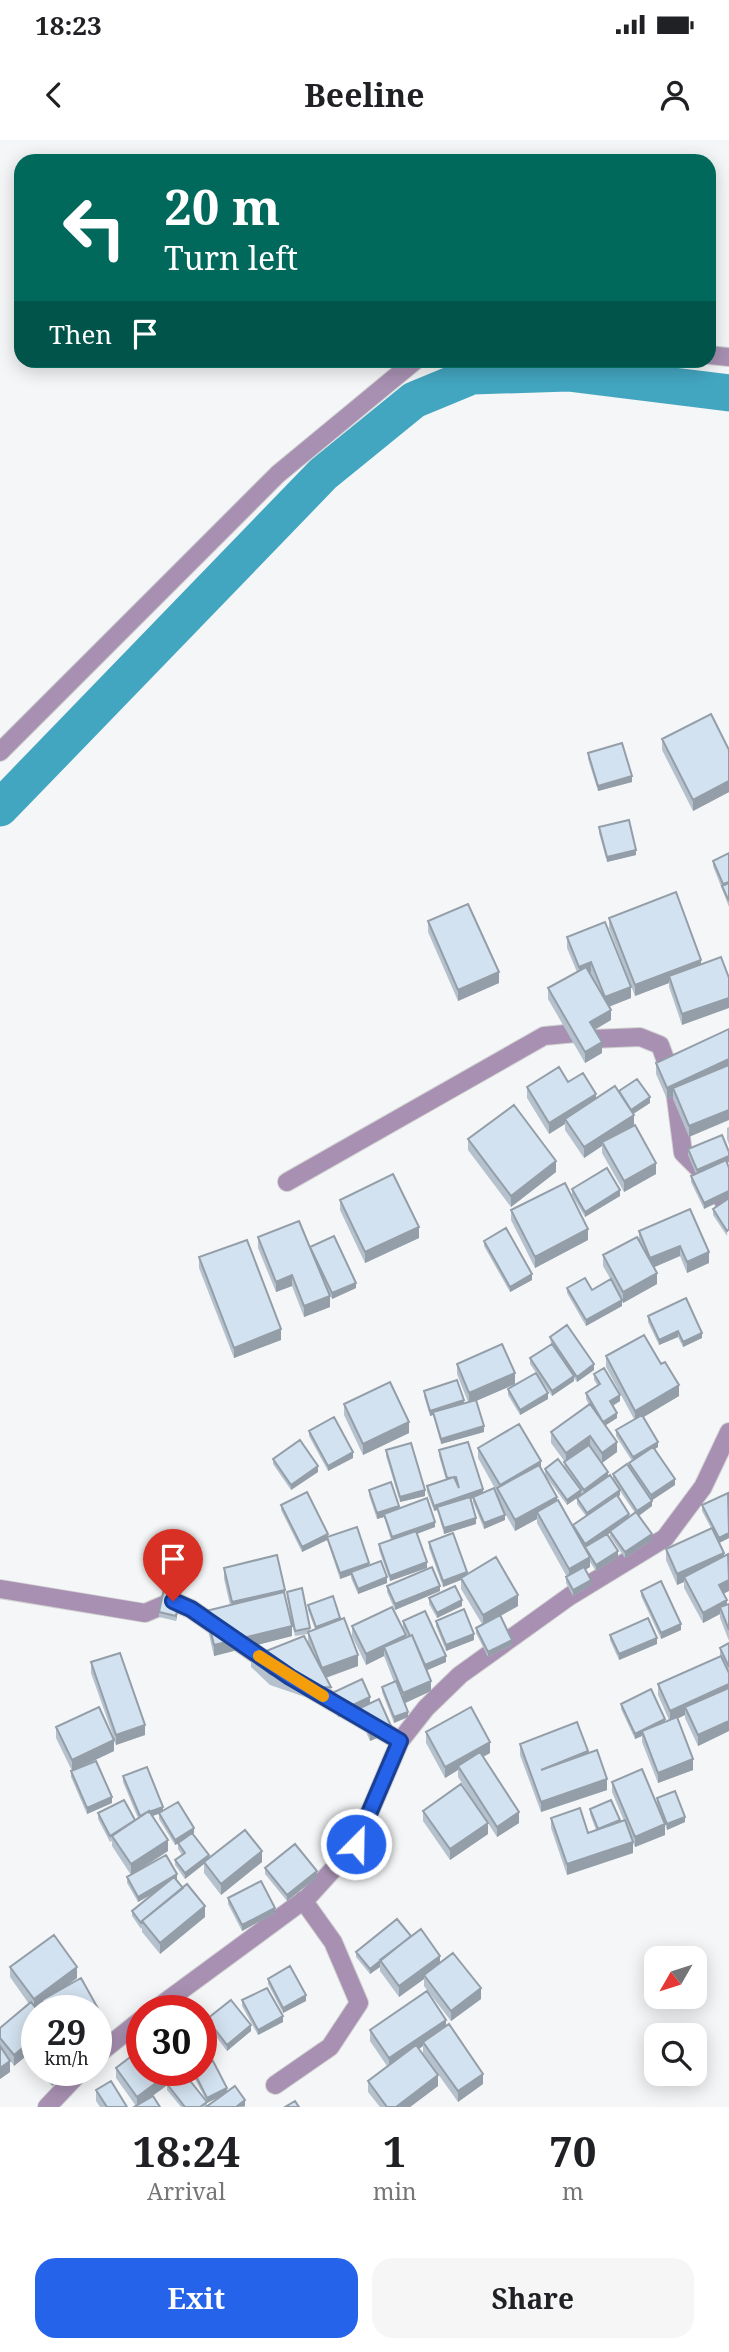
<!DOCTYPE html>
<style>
body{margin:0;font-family:"Noto Serif",serif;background:#f6f6f6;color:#202124;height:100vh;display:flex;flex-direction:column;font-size:26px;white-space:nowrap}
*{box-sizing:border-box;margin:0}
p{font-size:23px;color:#757577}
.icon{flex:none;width:38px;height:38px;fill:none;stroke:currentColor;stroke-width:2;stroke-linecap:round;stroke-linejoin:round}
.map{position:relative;height:1967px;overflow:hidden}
.sheet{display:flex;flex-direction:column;background:#fff;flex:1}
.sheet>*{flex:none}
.guide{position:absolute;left:14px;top:14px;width:702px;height:214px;border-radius:21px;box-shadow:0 4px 18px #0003;background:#00695c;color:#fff;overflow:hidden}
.needle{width:46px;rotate:231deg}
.fabs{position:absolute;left:644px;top:1806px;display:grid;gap:14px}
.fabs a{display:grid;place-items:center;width:63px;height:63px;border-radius:14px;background:#fff;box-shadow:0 4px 18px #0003;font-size:35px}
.speed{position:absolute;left:21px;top:1855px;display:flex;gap:14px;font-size:35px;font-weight:700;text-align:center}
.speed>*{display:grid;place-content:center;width:91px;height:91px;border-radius:50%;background:#fff;box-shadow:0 4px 18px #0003;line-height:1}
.speed small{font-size:18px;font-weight:400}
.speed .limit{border:10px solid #d22;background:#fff;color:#111}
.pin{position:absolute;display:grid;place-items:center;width:60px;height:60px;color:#fff;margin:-72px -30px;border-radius:50% 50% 50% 0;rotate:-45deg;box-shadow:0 0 7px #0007}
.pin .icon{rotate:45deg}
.me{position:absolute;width:77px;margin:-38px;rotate:23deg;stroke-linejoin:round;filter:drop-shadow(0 0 5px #0008)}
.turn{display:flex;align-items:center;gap:24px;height:147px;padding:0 35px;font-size:32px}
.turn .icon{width:91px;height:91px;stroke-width:2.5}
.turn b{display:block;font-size:49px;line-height:60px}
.then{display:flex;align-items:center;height:66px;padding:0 35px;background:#0003;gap:14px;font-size:26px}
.eta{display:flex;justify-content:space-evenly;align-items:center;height:119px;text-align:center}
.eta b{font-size:42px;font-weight:700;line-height:49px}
.action{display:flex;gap:14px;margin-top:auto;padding:14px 35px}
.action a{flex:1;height:80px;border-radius:21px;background:#2563eb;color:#fff;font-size:28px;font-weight:700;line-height:80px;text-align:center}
.action a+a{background:#f6f6f6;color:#202124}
.status{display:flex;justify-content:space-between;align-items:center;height:49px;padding:0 35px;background:#fff;direction:ltr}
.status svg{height:19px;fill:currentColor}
header{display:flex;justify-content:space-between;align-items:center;height:91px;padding:0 35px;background:#fff;font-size:32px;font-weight:700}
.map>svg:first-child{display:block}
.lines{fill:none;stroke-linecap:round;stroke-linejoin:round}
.canal{stroke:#43a6c1;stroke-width:37}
.minor-casing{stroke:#d1d2d2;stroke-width:20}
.minor{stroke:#a890b2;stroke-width:18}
.wall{fill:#b5c2ce;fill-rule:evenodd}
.shaded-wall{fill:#949ea8}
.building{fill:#d3e2f0;stroke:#949ea8;stroke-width:2}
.route-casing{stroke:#184099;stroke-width:18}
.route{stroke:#2563eb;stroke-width:12}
.slow{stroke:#f59e0b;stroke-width:12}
</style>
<div class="status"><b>18:23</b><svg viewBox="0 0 49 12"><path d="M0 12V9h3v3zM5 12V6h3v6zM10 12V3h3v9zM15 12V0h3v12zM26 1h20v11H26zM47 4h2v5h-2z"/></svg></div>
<header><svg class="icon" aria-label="back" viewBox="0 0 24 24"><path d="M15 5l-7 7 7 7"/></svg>Beeline<svg class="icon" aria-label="person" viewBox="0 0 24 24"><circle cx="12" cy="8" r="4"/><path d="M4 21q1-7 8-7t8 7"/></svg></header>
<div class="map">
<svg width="729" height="1967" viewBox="0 0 729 1967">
<rect width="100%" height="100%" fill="#f5f6f7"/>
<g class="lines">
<path class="canal" d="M0,668L323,334L414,260L472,236L568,233L729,253"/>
<g class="minor-casing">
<path id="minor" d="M709,215L729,217
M0,612L278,334L416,220
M287,1042L544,896L576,893L592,899L640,897L660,905L674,943L683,1013L710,1040L729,1070
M0,1449L145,1473L173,1461L191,1469L276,1528
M306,1546L400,1601
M153,1871L308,1757L356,1704L400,1601L426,1568L460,1535L570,1456L665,1398L703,1347L729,1292
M96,1916L142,1879
M275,1945L330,1907L359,1863L333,1802L303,1760
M47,1967L82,1930"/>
</g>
<use href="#minor" class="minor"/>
</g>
<path class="wall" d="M662,599L729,610V652L693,671L662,610Z
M588,613L632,642L598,651L588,619Z
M599,687L636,715L607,722L599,693Z
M729,713V767L713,726V721Z
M609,778L701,820L682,885L669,847V843L635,856L609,788Z
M428,781L499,843L458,861L428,792Z
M567,797L631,858L609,867L611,880L595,890L602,913L585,923L548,859V848L577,832L567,808Z
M729,889L689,997L673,959V956L667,959L656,934V923Z
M568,942L596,959L619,951L650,963L633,974L634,985L656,1034L624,1052L602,1013V1006L584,1018L565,990V984L549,994L527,958V947Z
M729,987V1005L727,999V988Z
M468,999L556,1032L511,1067L468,1010Z
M688,1009L729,1012V1022L727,1023L704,1069L691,1042V1036L696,1034L688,1015Z
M572,1049L620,1056L585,1077L572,1055Z
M729,1058L727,1096L713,1075V1069Z
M340,1060L419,1098L365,1123L340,1070Z
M690,1069L709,1123L687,1133L680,1116L654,1127L657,1144L623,1163L622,1162V1166L586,1186L567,1153V1148L592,1150L611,1140L603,1126V1115L639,1100V1091Z
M511,1070L588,1100L535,1128L511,1080Z
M258,1097L310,1110V1107L356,1148L332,1159L324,1142L330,1167L304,1177L292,1146L276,1152L258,1108Z
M484,1101L532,1140L510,1152L484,1106Z
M199,1117L281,1200L234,1218L199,1128Z
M648,1176L702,1198L683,1207L678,1197L659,1205L648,1182Z
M550,1197L594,1230L577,1242L574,1238V1241L552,1256L530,1224V1218L551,1204Z
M606,1216L661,1224L679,1256L644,1277L658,1307L655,1309L675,1345L652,1360V1366L639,1376L652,1400L625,1418L610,1396V1393L607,1395L618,1417L596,1431L590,1422V1427L585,1430L591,1445L573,1456L566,1443V1437H567L537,1383V1379L515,1391L502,1368L505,1380L484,1389L473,1362V1358L470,1359L476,1384L444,1394L437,1370L434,1371L427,1352V1346L446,1340L439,1316V1310L483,1353L497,1356V1352L478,1318V1308L541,1329L557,1361L573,1385L586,1376L577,1364V1358L567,1365L545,1335V1329L564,1327L565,1322L551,1303V1292L589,1265L586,1259V1253L598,1246L594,1240V1234L620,1261L613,1266L617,1278L606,1285L617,1312L602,1323L608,1336L613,1339V1334L629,1328V1323L632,1321L616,1296V1290L634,1279L606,1227ZM620,1351L635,1373L629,1377L618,1357L620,1355Z
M457,1224L515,1244L476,1261L484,1292L441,1304L433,1275L430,1276L424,1256V1251L464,1263L468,1262L457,1234Z
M508,1249L548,1259L520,1275L508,1255Z
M344,1264L409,1293L363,1315L344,1275Z
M309,1291L353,1318L328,1331L309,1296Z
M386,1310L425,1356L400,1362L386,1316Z
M273,1319L318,1332L291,1350L273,1324Z
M369,1350L435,1387L417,1394L427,1428L390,1441L379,1410V1404L391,1400L384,1377L377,1379L369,1355Z
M281,1365L369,1425L387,1443L358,1454L351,1438V1435L340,1439L327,1400L302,1412L281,1370Z
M702,1365L729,1398L719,1403L724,1453L727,1465L729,1464V1501L720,1478V1474L703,1483L684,1448V1442L677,1445L666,1420V1409L711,1388L702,1371Z
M429,1402L467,1434L518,1466L500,1476L512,1505L488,1517L476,1493V1488L482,1484L461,1449V1440L443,1447L429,1408Z
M224,1428L285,1459L292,1496L214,1516L206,1482V1471L230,1465L224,1439Z
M387,1446L440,1451L395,1470L387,1452Z
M641,1451L681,1490L661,1499L641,1456Z
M287,1452L310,1488V1491L315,1489L308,1470V1465L340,1480L358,1526L326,1538L331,1547V1553L370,1563L338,1577L330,1557L311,1559L270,1545L251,1527V1517L308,1502V1494L295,1496L287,1457Z
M181,1454L176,1481L159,1477V1472Z
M429,1458L462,1466L437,1478L429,1464Z
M403,1481L446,1522L427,1530L431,1551L405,1563L408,1577L394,1583L382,1552V1547L394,1542L384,1516L366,1525L352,1496V1486L406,1498L408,1497L403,1487Z
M436,1481L474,1500L446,1511L436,1486Z
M610,1495L657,1504L619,1520L610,1500Z
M729,1503V1591L698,1606L685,1578V1575L677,1579L693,1630L658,1643L642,1602V1596L635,1599L621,1569V1564L665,1582L669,1580L658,1555V1544L720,1516V1508Z
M91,1522L145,1595L116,1605L114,1601V1611L72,1631L56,1598V1587L114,1598L91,1533Z
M358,1569L391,1592L370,1601L358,1574Z
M426,1592L490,1613L483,1617L519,1683L497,1697L458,1637V1630L445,1638L426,1603Z
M520,1604L588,1614L607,1650L541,1672L520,1615Z
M71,1631L112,1663L87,1674L71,1637Z
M123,1636L163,1671L194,1693L193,1694L209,1719L262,1722L221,1755L204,1733V1724L185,1739L175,1725V1720L182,1715L178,1709V1704L175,1705L159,1679V1674L152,1676L168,1711L138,1731L177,1740L205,1777L160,1814L142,1792V1788L141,1789L132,1776V1771L154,1753L138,1762L127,1743V1737L131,1735L112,1706V1701L110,1702L98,1679V1673L135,1680L138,1678L123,1642Z
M612,1642L665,1695L635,1707L633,1703V1713L567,1735L551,1688V1678L588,1693L596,1690L590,1674V1669L620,1682L624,1681L612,1652Z
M657,1658L685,1682L667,1690L657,1663Z
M423,1671L488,1694L450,1720L423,1681Z
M265,1728L317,1737L287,1761L265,1734Z
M228,1758L275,1773L242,1791L228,1764Z
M54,1795L77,1827V1838L60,1850L81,1838L100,1872V1882L96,1884V1871H42V1864L35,1868L38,1871H37V1907L14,1926L10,1920V1932L0,1939V1888L29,1864L10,1837V1827Z
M411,1797L481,1859L451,1881L424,1846V1839L399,1857L380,1831V1827L370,1834L356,1817V1812Z
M268,1839L306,1861L283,1873L268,1844Z
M242,1860L283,1882L258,1895L242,1866Z
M207,1879L251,1891L227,1911L207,1885Z
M446,1887L483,1944L458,1962L423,1913V1906L419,1909L438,1946L410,1967H380L368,1952V1941L387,1926L370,1901V1890Z
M37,1914V1928L33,1923V1918Z
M116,1928L183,1930V1932L206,1960L194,1937V1932L227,1952L245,1966L244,1967H181L167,1950V1945L152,1956L136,1966L116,1938ZM219,1957L207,1966V1962V1963Z
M38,1930H71L52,1946Z
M96,1950L127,1967H100L96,1961Z"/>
<path class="shaded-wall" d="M632,636V642L598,651V646Z
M729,641V652L693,671V660Z
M636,710V715L607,722V717Z
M701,820V831L669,836V843L635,856V845Z
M591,822V832L579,837V827Z
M499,832V843L458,861V850Z
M631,847V858L605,868V857Z
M729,858V868L682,885V874Z
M611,870V880L590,892V882Z
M602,902V913L585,923V912Z
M729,919V930L673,948V956L667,959V948Z
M596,954V965L565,979V984L549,994V983Z
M650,957V963L630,976V970Z
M729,970V980L689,997V986Z
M634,975V985L602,1002V1006L584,1018V1007Z
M729,1016V1022L697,1035V1030Z
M556,1021V1032L511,1067V1056Z
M656,1023V1034L624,1052V1041Z
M620,1050V1056L585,1077V1072Z
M729,1051V1057L704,1069V1063Z
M419,1087V1098L365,1123V1112Z
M588,1089V1100L535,1128V1117Z
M680,1106V1116L650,1129V1118Z
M709,1112V1123L687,1133V1122Z
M657,1133V1144L623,1163V1152Z
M532,1134V1140L510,1152V1147Z
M292,1135V1146L276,1152V1142Z
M356,1143V1148L332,1159V1153Z
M330,1156V1167L304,1177V1166Z
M622,1160V1166L586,1186V1180Z
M281,1189V1200L234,1218V1208Z
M678,1191V1197L659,1205V1200Z
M702,1193V1198L683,1207V1202Z
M594,1224V1230L577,1242V1237Z
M515,1233V1244L469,1264V1253Z
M574,1236V1241L552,1256V1251Z
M679,1245V1256L635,1282V1271Z
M548,1253V1259L520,1275V1270Z
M620,1255V1261L610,1267V1261Z
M464,1260V1266L433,1272V1275L430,1276V1271Z
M617,1273V1278L603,1287V1282Z
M409,1282V1293L363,1315V1304Z
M484,1286V1292L441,1304V1299Z
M590,1296V1307L566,1324V1313Z
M617,1302V1312L602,1323V1313Z
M658,1302V1307L633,1323V1317Z
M353,1312V1318L328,1331V1326Z
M541,1321V1332L500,1353V1345Z
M318,1326V1332L291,1350V1345Z
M608,1332V1338L584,1355V1350Z
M675,1339V1345L651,1361V1355Z
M483,1349V1355L438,1370L437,1367V1370L434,1371V1366Z
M425,1350V1356L400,1362V1357Z
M581,1350V1355L567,1365V1360Z
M620,1350V1355L587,1378V1373Z
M557,1357V1368L537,1372V1379L515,1391V1380Z
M652,1361V1366L637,1377V1371Z
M399,1366V1371L384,1374V1377L377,1379V1373Z
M629,1374V1380L585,1410V1404Z
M505,1375V1380L484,1389V1383Z
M476,1378V1384L444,1394V1388Z
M435,1382V1387L392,1403V1397Z
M729,1393V1398L719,1403V1398Z
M328,1394L327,1400L302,1412V1407Z
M652,1394V1400L625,1418V1412Z
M618,1411V1417L596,1431V1425Z
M724,1413V1424L684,1437V1442L677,1445V1434Z
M590,1417V1427L569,1439V1429Z
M427,1422V1428L390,1441V1436Z
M369,1423V1429L351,1432V1435L340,1439V1433Z
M467,1432V1438H461V1440L443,1447V1441Z
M387,1437V1443L358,1454V1449Z
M591,1440V1445L573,1456V1450Z
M729,1440V1451L719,1456V1445Z
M440,1446V1451L395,1470V1464Z
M181,1449V1454L176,1481V1476Z
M285,1450V1460L232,1473V1462Z
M518,1455V1466L483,1486V1475Z
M462,1460V1466L437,1478V1473Z
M727,1460V1471L720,1467V1474L703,1483V1473Z
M681,1484V1490L661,1499V1493Z
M292,1486V1496L214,1516V1505Z
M474,1494V1500L446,1511V1505Z
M406,1495V1506L384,1507V1516L366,1525V1514Z
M657,1498V1504L619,1520V1514Z
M512,1500V1505L488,1517V1512Z
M358,1515V1526L322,1539V1528Z
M446,1516V1522L423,1532V1526Z
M431,1541V1551L403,1564V1553Z
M729,1544V1555L685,1567V1575L670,1582V1571Z
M370,1557V1563L338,1577V1572Z
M408,1572V1577L394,1583V1577Z
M665,1579V1585L642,1591V1596L635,1599V1594Z
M729,1581V1591L698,1606V1595Z
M145,1585V1595L116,1605V1595Z
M391,1586V1592L370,1601V1595Z
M114,1600V1611L72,1631V1620Z
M490,1602V1613L460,1629L458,1626V1630L445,1638V1627Z
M588,1611V1621L541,1630Z
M693,1619V1630L658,1643V1633Z
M607,1639V1650L541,1672V1662Z
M112,1657V1663L87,1674V1668Z
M163,1667V1672L140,1681V1676Z
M519,1672V1683L497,1697V1687Z
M685,1677V1682L667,1690V1684Z
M488,1683V1694L450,1720V1709Z
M665,1684V1695L635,1707V1697Z
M194,1688V1693L175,1705V1700Z
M168,1700V1711L131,1735V1724Z
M633,1702V1713L567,1735V1724Z
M262,1711V1722L221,1755V1744Z
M209,1715V1720L185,1739V1733Z
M317,1731V1737L287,1761V1755Z
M177,1734V1740L138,1762V1757Z
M205,1766V1777L160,1814V1803Z
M275,1768V1773L242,1791V1785Z
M440,1816V1827L424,1835V1839L399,1857V1846Z
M380,1821V1827L370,1834V1829Z
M77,1827V1838L43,1863L42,1860V1864L34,1869V1859Z
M481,1848V1859L451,1881V1871Z
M306,1855V1861L283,1873V1868Z
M100,1872V1882L96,1884V1874Z
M283,1876V1882L258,1895V1890Z
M446,1880V1890L423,1902V1906L389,1929V1918Z
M251,1885V1891L227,1911V1905Z
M37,1896V1907L14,1926V1915Z
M215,1904V1915L201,1925V1914Z
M10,1921V1932L0,1939V1928Z
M64,1930H71L52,1946V1940Z
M173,1930H183V1934L137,1967V1957Z
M483,1934V1944L458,1962V1951Z
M438,1935V1946L410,1967H396Z
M227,1948V1953L207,1963V1958Z
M245,1960V1966L236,1967Z"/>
<path class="building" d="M711,574L729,610V641L693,660L662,599Z
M622,603L632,636L598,646L588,613Z
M629,680L636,710L607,717L599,687Z
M729,713V742L723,744L713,721Z
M729,743V761L722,746Z
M676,752L701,820L635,845L609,778Z
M468,764L499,832L458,850L428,781Z
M605,782L631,847L605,857L591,822L579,827L567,797Z
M721,817L729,838V858L682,874L669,836Z
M586,827L611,870L590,882L602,902L585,912L548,848Z
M729,889V919L667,948L656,923Z
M729,925V970L689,986L673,948Z
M559,927L568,942L583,933L596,954L549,983L527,947Z
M637,939L650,957L631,970L619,951Z
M615,946L634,975L584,1007L565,979Z
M514,965L556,1021L511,1056L468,999Z
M635,985L656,1023L624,1041L602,1002Z
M722,995L729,1012V1016L697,1030L688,1009Z
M726,1020L729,1028V1051L704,1063L691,1036Z
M607,1028L620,1050L585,1072L572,1049Z
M393,1034L419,1087L365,1112L340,1060Z
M565,1043L588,1089L535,1117L511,1070Z
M729,1058V1089L727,1091L713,1069Z
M690,1069L709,1112L687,1122L680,1106L650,1118L639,1091Z
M299,1081L330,1156L304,1166L292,1135L276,1142L258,1097Z
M506,1088L532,1134L510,1147L484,1101Z
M334,1096L356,1143L332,1153L310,1107Z
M637,1097L657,1133L623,1152L603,1115Z
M247,1100L281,1189L234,1208L199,1117Z
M585,1138L592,1150L611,1139L622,1160L586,1180L567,1148Z
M686,1158L702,1193L683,1202L678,1191L659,1200L648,1176Z
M567,1185L594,1224L577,1237L550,1197Z
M644,1195L661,1224L665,1222L679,1245L635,1271L606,1216Z
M502,1204L515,1233L469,1253L457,1224Z
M552,1204L574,1236L552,1251L530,1218Z
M604,1228L620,1255L610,1261L617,1273L603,1282L586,1253L600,1244L594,1234Z
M536,1233L548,1253L520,1270L508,1249Z
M457,1240L464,1260L430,1271L424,1251Z
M390,1242L409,1282L363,1304L344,1264Z
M476,1260L484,1286L441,1299L433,1272Z
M590,1264L617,1302L602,1313L590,1296L566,1313L551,1292Z
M642,1275L658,1302L633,1317L616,1290Z
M334,1277L353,1312L328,1326L309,1291Z
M519,1284L541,1321L500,1345L478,1308Z
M300,1300L318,1326L291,1345L273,1319Z
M468,1302L483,1349L434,1366L427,1346L454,1337L459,1348L456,1337L447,1338L439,1310Z
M411,1303L425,1350L400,1357L386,1310Z
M589,1305L608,1332L584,1350L564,1322Z
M653,1307L675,1339L651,1355L629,1323Z
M558,1319L581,1350L567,1360L545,1329Z
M627,1324L652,1361L637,1371L613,1334Z
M539,1325L557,1357L515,1380L497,1348Z
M610,1335L620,1350L587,1373L577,1358Z
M391,1342L399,1366L377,1373L369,1350Z
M494,1348L505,1375L484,1383L473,1357Z
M307,1352L328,1394L302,1407L281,1365Z
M728,1353L729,1393L719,1398L702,1365Z
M617,1355L629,1374L585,1404L573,1385Z
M470,1357L476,1378L444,1388L437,1367Z
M427,1358L435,1382L392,1397L384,1374Z
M558,1360L590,1417L569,1429L537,1372Z
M636,1372L652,1394L625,1412L610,1391Z
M357,1387L369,1423L340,1433L327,1397Z
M712,1388L724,1413L677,1434L666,1409Z
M416,1391L427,1422L390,1436L379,1404Z
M453,1393L467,1432L443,1441L429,1402Z
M607,1394L618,1411L596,1425L585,1407Z
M728,1414L729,1440L719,1445L727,1460L703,1473L684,1437Z
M277,1415L285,1450L232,1462L224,1428Z
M496,1417L518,1455L483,1475L461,1438Z
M381,1421L387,1437L358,1449L351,1432Z
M432,1427L440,1446L395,1464L387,1446Z
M584,1427L591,1440L573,1450L566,1437Z
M661,1441L681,1484L661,1493L641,1451Z
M165,1444L181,1449L176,1476L159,1472Z
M455,1446L462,1460L437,1473L429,1458Z
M302,1448L310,1488L295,1491L287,1452Z
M284,1452L292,1486L214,1505L206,1471Z
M333,1456L340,1478L316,1487L308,1465Z
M729,1464V1490L720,1467Z
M392,1467L406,1495L366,1514L352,1486Z
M464,1469L474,1494L446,1505L436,1481Z
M425,1471L446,1516L425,1525L412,1495L410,1496L403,1481Z
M500,1475L512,1500L488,1512L476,1488Z
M344,1478L358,1515L322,1528L308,1492Z
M648,1478L657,1498L619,1514L610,1495Z
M412,1495L431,1541L403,1553L384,1507Z
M304,1496L331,1547L311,1548L270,1534L251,1517Z
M729,1503V1527L720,1508Z
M120,1513L145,1585L116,1595L91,1522Z
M721,1516L729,1533V1544L670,1571L658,1544Z
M362,1539L370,1557L338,1572L330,1554Z
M396,1541L408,1572L394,1577L382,1547Z
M729,1548V1581L698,1595L685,1567Z
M651,1549L665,1579L635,1594L621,1564Z
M379,1559L391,1586L370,1595L358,1569Z
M99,1567L114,1600L72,1620L56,1587Z
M471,1567L490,1602L445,1627L426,1592Z
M677,1577L693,1619L658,1633L642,1591Z
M577,1582L588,1611L541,1630L597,1610L607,1639L541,1662L520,1604Z
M480,1612L519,1672L497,1687L458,1626Z
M96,1621L112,1657L87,1668L71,1631Z
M147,1627L163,1667L149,1672V1671L140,1676L123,1636Z
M642,1629L665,1684L635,1697L612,1642Z
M461,1644L488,1683L450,1709L423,1671Z
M675,1651L685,1677L667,1684L657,1658Z
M124,1660L135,1680L110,1696L98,1673Z
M611,1660L620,1680L598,1689L590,1669Z
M178,1662L194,1688L175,1700L159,1673Z
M580,1668L588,1693L625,1680L633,1702L567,1724L551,1678Z
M149,1671L168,1700L131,1724L112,1696Z
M245,1690L262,1711L221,1744L204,1722Z
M192,1693L209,1715L185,1733L175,1720L185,1713L178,1703Z
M295,1704L317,1731L287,1755L265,1728Z
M166,1715L177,1734L138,1757L127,1737Z
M174,1737L183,1748L142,1781L143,1782L141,1783L132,1771Z
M261,1741L275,1768L242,1785L228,1758Z
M187,1744L205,1766L160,1803L142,1781Z
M397,1779L411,1796L370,1829L356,1812Z
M421,1789L440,1816L399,1846L380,1820Z
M54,1795L77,1827L34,1859L10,1827Z
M453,1813L481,1848L451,1871L424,1835Z
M290,1826L306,1855L283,1868L268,1839Z
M81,1838L100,1872L96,1874V1871H47L42,1860Z
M267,1848L283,1876L258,1890L242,1860Z
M427,1851L446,1880L389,1918L370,1890Z
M231,1860L251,1885L227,1905L207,1879Z
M31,1862L38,1871H37V1896L14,1915L0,1898V1888Z
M449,1884L483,1934L458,1951L423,1902Z
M201,1885L215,1904L201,1914Z
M416,1905L438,1935L396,1967H387L368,1941Z
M0,1906L10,1921L0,1928Z
M142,1908V1930H173L137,1957L116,1928Z
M37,1914V1923L33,1918Z
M213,1921L227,1948L207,1958L194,1932L196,1930H201V1928Z
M43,1930H64L52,1940Z
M183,1932L207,1962L200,1967H185L167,1944Z
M111,1941L127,1967H107L96,1950Z
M235,1946L245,1960L236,1967H206Z
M153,1956L160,1967H134Z
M295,1961L299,1967H285Z"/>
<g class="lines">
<g class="route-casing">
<path id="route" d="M173,1461L191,1469L290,1537L400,1601L356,1704"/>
</g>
<use href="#route" class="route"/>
<path class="slow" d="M259,1516L323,1556"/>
</g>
</svg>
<div class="fabs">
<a><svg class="needle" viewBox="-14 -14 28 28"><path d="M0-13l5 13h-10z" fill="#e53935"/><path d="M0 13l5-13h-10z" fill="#757577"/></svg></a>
<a><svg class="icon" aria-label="search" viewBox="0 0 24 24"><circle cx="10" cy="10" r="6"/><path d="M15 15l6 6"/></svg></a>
</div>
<div class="speed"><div>29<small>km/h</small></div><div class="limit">30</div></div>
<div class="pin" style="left:173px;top:1461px;background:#d93025"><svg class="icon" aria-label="arrive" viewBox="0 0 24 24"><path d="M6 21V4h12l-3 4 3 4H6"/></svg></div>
<svg class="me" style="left:356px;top:1704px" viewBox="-20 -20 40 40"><circle r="17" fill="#2563eb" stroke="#fff" stroke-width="3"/><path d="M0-11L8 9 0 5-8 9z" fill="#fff"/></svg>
<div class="guide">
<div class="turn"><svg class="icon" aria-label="left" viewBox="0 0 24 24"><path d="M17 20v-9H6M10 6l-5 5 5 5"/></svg><div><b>20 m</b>Turn left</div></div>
<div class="then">Then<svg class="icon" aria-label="arrive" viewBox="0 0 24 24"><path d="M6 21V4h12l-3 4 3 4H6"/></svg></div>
</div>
</div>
<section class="sheet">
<div class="eta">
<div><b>18:24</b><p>Arrival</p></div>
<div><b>1</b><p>min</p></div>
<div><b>70</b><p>m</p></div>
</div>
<div class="action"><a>Exit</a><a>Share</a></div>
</section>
